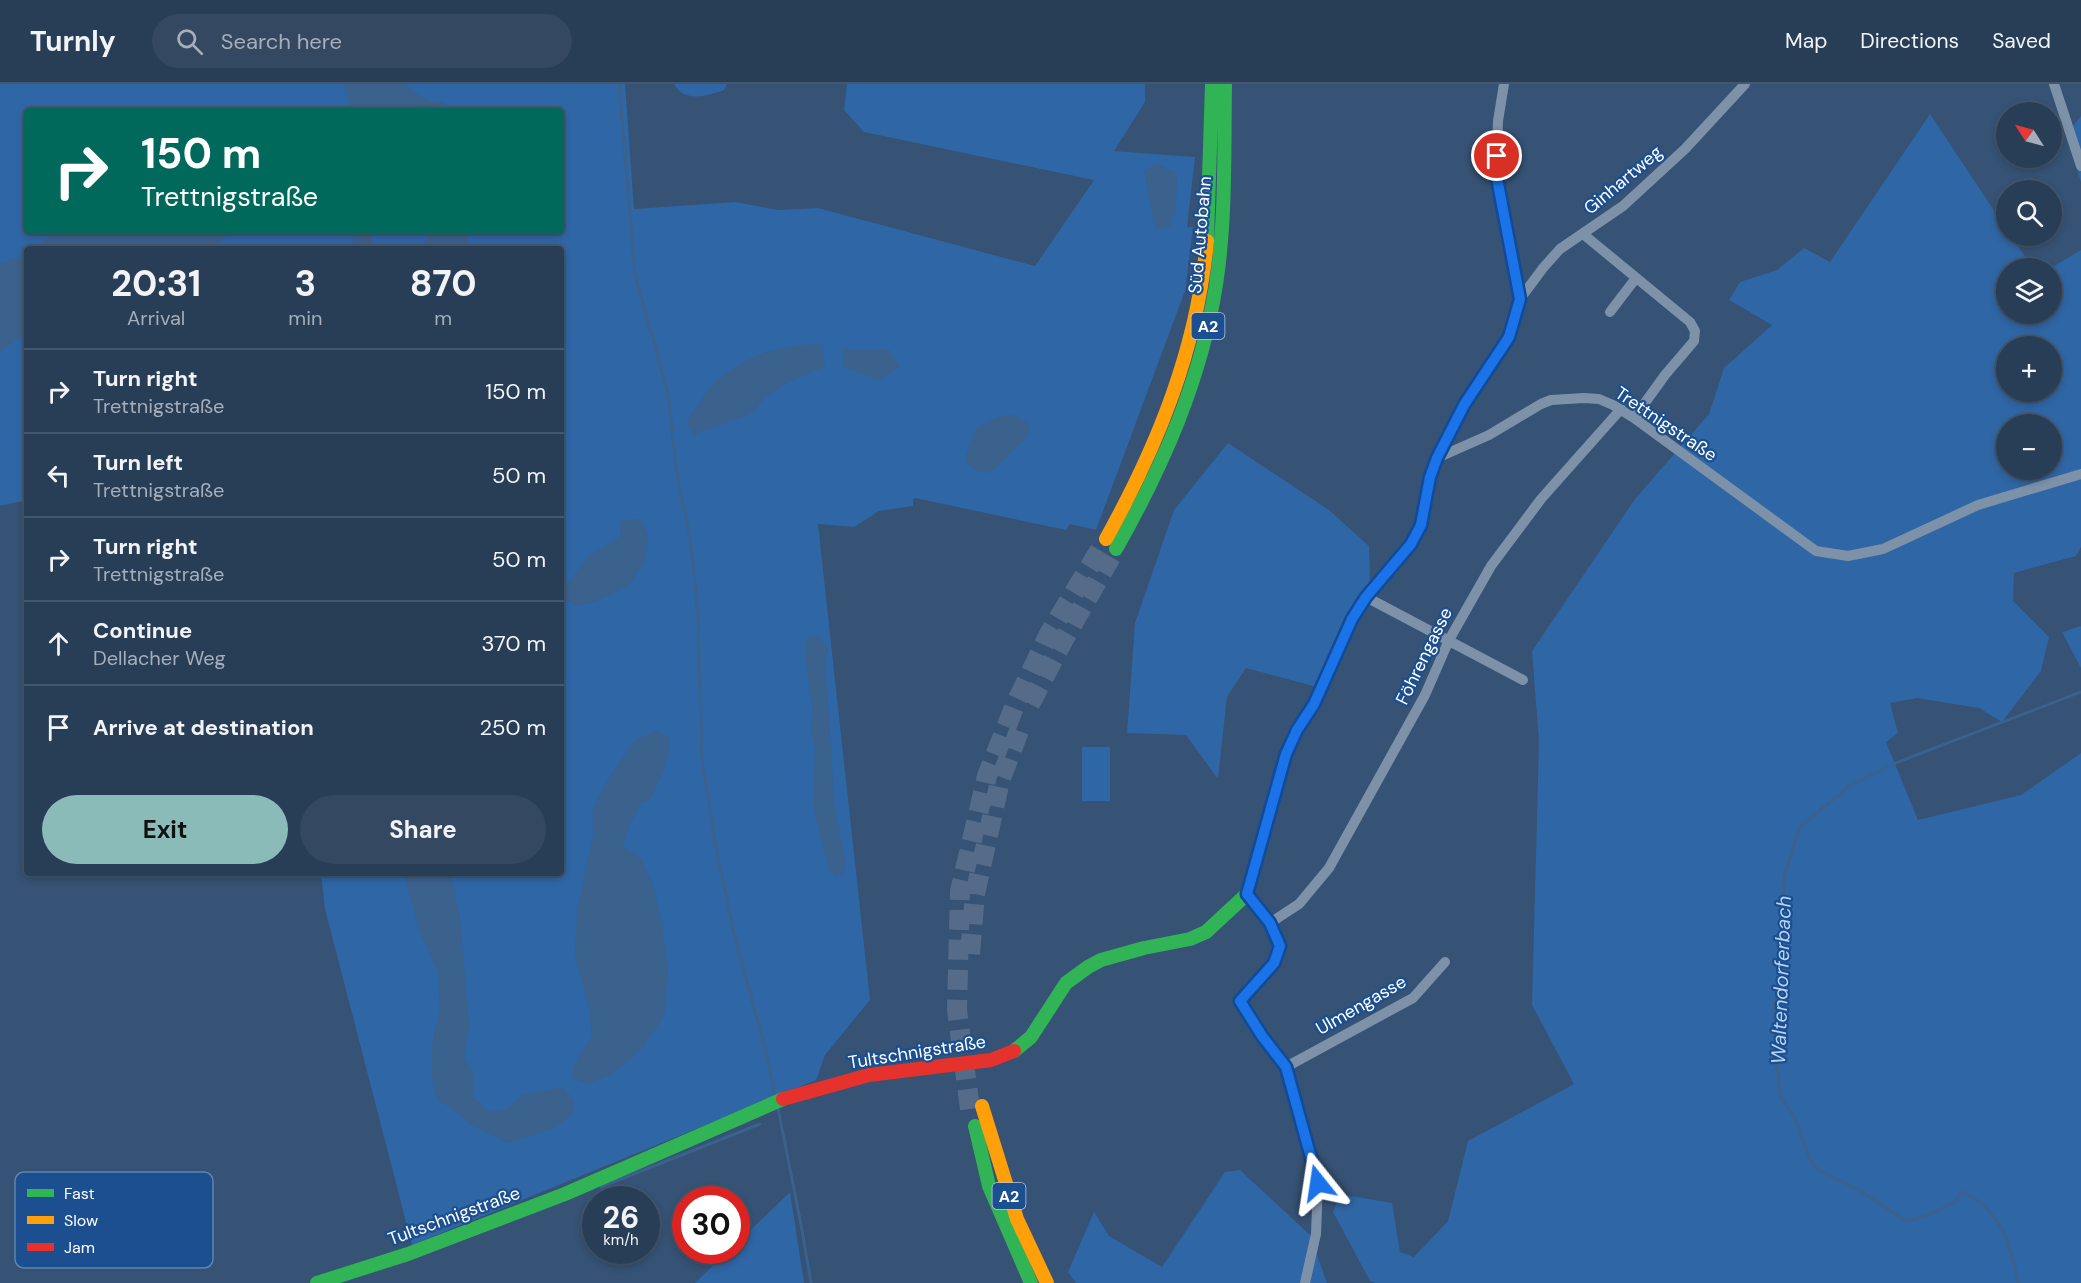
<!DOCTYPE html>
<meta charset="utf-8">
<style>
body{margin:0;font-family:"DM Sans",sans-serif;background:#344961;color:#f1f3f6;height:100vh;display:flex;flex-direction:column;font-size:22px;white-space:nowrap}
*{box-sizing:border-box;margin:0}
p{font-size:20px;color:#a5aeba}
.icon{flex:none;width:33px;height:33px;fill:none;stroke:currentColor;stroke-width:2;stroke-linecap:round;stroke-linejoin:round}
.map{position:relative;flex:1;overflow:hidden}
.panel{position:absolute;left:24px;top:162px;width:540px;height:630px;display:flex;flex-direction:column;background:#283e57;border-radius:6px;box-shadow:0 3px 9px #0003,0 0 0 2px #44576d}
.panel>*{flex:none}
.top-card{position:absolute;left:24px;top:24px;width:540px;height:126px;border-radius:6px;box-shadow:0 3px 9px #0003,0 0 0 2px #44576d;background:#00695c;color:#fff;overflow:hidden}
.needle{width:39px;rotate:306deg}
.fabs{position:absolute;left:1996px;top:18px;display:grid;gap:12px}
.fabs a{display:grid;place-items:center;width:66px;height:66px;border-radius:50%;background:#283e57;box-shadow:0 3px 9px #0003,0 0 0 2px #44576d;font-size:30px}
.speed{position:absolute;left:582px;top:1102px;display:flex;gap:12px;font-size:30px;font-weight:700;text-align:center}
.speed>*{display:grid;place-content:center;width:78px;height:78px;border-radius:50%;background:#283e57;box-shadow:0 3px 9px #0003,0 0 0 2px #44576d;line-height:1}
.speed small{font-size:15px;font-weight:400}
.speed .limit{border:9px solid #d22;background:#fff;color:#111}
.pin{position:absolute;display:grid;place-items:center;width:51px;height:51px;color:#fff;margin:-26px;border:3px solid #fff;border-radius:50%;box-shadow:0 2px 6px #0007}
.me{position:absolute;width:66px;margin:-33px;rotate:345deg;stroke-linejoin:round;filter:drop-shadow(0 0 4px #0008)}
.turn{display:flex;align-items:center;gap:21px;height:126px;padding:0 18px;font-size:27px}
.turn .icon{width:78px;height:78px;stroke-width:2.5}
.turn b{display:block;font-size:42px;line-height:51px}
.eta{display:flex;justify-content:space-evenly;align-items:center;height:102px;text-align:center}
.eta b{font-size:36px;font-weight:700;line-height:42px}
.cta{display:flex;gap:12px;margin-top:auto;padding:12px 18px}
.cta a{flex:1;height:69px;border-radius:36px;background:#8bbbb9;color:#111;font-size:24px;font-weight:700;line-height:69px;text-align:center}
.cta a+a{background:#344961;color:#f1f3f6}
ul{padding:0;list-style:none}
li{display:flex;align-items:center;gap:18px;height:84px;padding:0 18px;border-top:2px solid #44576d}
li div{flex:1}
li b{display:block;font-size:22px}
li em{font-style:normal}
header{display:flex;align-items:center;gap:36px;box-sizing:border-box;height:84px;padding:0 30px;background:#283e57;border-bottom:2px solid #44576d}
header strong{font-size:28px}
nav{display:flex;gap:33px;margin-inline-start:auto;font-size:21px}
.search{width:420px;height:54px;background:#344961;display:flex;align-items:center;gap:15px;box-sizing:border-box;padding:0 21px;border-radius:33px;color:#a5aeba;font-size:22px}
.map>svg:first-child{display:block}
.green{fill:#2f66a5;fill-rule:evenodd}
.water{fill:#3b618d}
.lines{fill:none;stroke-linecap:round;stroke-linejoin:round}
.stream{stroke:#3b618d;stroke-width:3}
.highway-tunnel{stroke:#546c89;stroke-width:20;stroke-dasharray:20 10;stroke-linecap:butt}
.street{stroke:#7d92a8;stroke-width:10}
.fast{stroke:#30b455;stroke-width:14}
.slow{stroke:#ff9f0a;stroke-width:14}
.jam{stroke:#e5322d;stroke-width:14}
.route-casing{stroke:#114b97;stroke-width:15}
.route{stroke:#1a73e8;stroke-width:10}
.labels{text-anchor:middle;dominant-baseline:central;stroke-width:4.5;stroke-linejoin:round;paint-order:stroke}
.shield{fill:#1b4f8f;stroke:#bbcadd;stroke-width:1.5}
.shield-label{font-size:16px;font-weight:bold;fill:#fff}
.street-label{font-size:18px;fill:#fff;stroke:#1b4f8f}
.water-label{font-size:20px;font-style:italic;fill:#b5d3f5;stroke:#1b4f8f}
.key{fill:#1b4f8f;stroke:#5f84b1;stroke-width:1.5}
.key-label{font-size:16px;fill:#fff}
</style>
<header>
<strong>Turnly</strong>
<div class="search"><svg class="icon" aria-label="search" viewBox="0 0 24 24"><circle cx="10" cy="10" r="6"/><path d="M15 15l6 6"/></svg>Search here</div>
<nav><a>Map</a><a>Directions</a><a>Saved</a></nav>
</header>
<div class="map">
<svg width="2081" height="1199" viewBox="0 0 2081 1199">
<rect width="100%" height="100%" fill="#365274"/>
<path class="green" d="M0,0H625L634,125L736,118L777,126L818,124L1035,182L1094,96L864,48L844,26L847,0H1145V18L1114,67L1195,73L1187,143H1193L1185,207L1096,446L1070,440L1066,446L915,414L913,415V422L879,427L854,443L818,440L870,916L825,971L816,996L412,1161L325,825L321,789H561V165H27V416L0,422ZM27,27H561V147H27Z
M674,0H727L724,6C708,12 684,19 674,0Z
M1930,30L2007,146V152H2011L2033,184H2007V230H2052L2051,184L2081,166V463L2076,472L2014,489L2013,517L2049,553L2041,587L2002,638L1979,624L1917,614L1890,619L1898,649L1886,658L1918,736L2021,711L2081,669V1199H1375L1370,1197L1333,1128L1340,1110L1392,1119L1400,1168L1414,1173L1448,1137L1468,1057L1574,1000L1532,921L1539,657L1532,567L1635,415L1709,330L1724,284L1772,241L1729,216L1740,198L1777,186L1804,164L1830,178ZM2007,262H2052V308H2007ZM2007,340H2052V386H2007Z
M2081,32V98L2066,50Z
M1228,359L1329,426L1369,462L1370,499L1343,539L1317,603L1246,584L1227,613L1218,695L1186,651L1127,649L1135,539L1174,426Z
M2081,542V584L2062,548Z
M1082,663H1110V717H1082Z
M1240,1086L1310,1151L1327,1199H1076L1068,1188L1094,1128L1109,1152L1162,1183L1225,1088Z
M790,1108L804,1199H695L728,1167H736L737,1159Z"/>
<path class="water" d="M344,0H403L420,12L431,17H442L446,21V27H351Z
M1157,80L1177,89L1176,122L1170,142L1155,145L1144,87Z
M58,147H229L225,154L214,165H33Z
M354,147H373L371,153L375,165H352Z
M429,147H469L465,165H422L429,152Z
M27,170V248L0,268V180Z
M821,260L825,282L789,298L767,312L750,330L693,351L687,337C695,326 702,313 711,303C743,270 777,262 821,260Z
M844,265H888L900,283L880,296L843,283Z
M1008,331H1014L1028,339L1030,346L1025,355L992,388C979,389 970,386 965,374L976,344L998,333Z
M640,435L648,450L644,480L627,503L592,519L576,521L561,515V504H564L590,471L620,453L621,437Z
M815,551L821,555L828,565L825,576L835,727L845,774L844,789L837,792L829,786L813,722L815,666L811,643L813,629L805,571L806,559L809,553Z
M657,647L668,653C672,674 659,696 650,716L642,718L629,742L623,763L641,774L653,802L662,841L668,887L664,932L639,968L610,991L588,1000L572,994L574,980L592,952L589,924L575,870L577,830L593,749V724L611,690L636,655Z
M404,789H450L460,834L469,942L464,972L473,988V1013L490,1028L507,1025L523,1011L563,1003L574,1017L572,1030L552,1045L508,1059L470,1040L450,1023L438,1016L432,998V960L440,927L438,889L418,843Z"/>
<g class="lines">
<path class="stream" d="M619,0L635,190L668,310L677,392L691,460L698,531L702,676L717,769L735,854L768,975L775,1012
M1893,680L2081,608
M1887,683L1849,702L1799,744L1785,790L1781,833L1782,877L1775,924V967L1781,1013L1795,1034L1811,1078L1818,1086L1862,1108L1905,1136L1915,1135L1940,1126L1956,1117L1961,1108C1978,1112 1996,1134 2004,1149C2011,1163 2015,1184 2018,1199
M778,1024L802,1146L811,1199
M601,1103L760,1040"/>
<path class="highway-tunnel" d="M1030,620L1063,557L1111,473
M970,870L975,810L1000,697L1019,647
M970,1025L957,926L960,807L987,692L1015,621L1050,548L1104,459"/>
<path class="street" d="M2054,0L2081,82
M1583,150L1690,238L1695,247L1694,257L1665,291L1634,334
M1520,215L1543,184L1560,165L1623,122L1685,65L1745,0
M1610,228L1636,194
M1437,374L1489,351L1541,320L1551,316L1584,314L1599,315L1613,321L1634,334L1816,467L1848,472L1883,465L1978,421L2081,390
M1366,513L1523,596
M1270,839L1299,820L1329,784L1425,611L1449,556L1491,482L1541,415L1621,325
M1286,983L1413,914L1445,878
M1305,1199L1316,1150L1318,1099L1286,983L1262,952L1240,917L1274,879L1280,862L1270,839L1247,810L1286,670L1297,646L1314,620L1352,535L1366,513L1403,472L1417,449L1424,430L1430,392L1437,374L1464,322L1509,253L1520,215L1496,89L1498,37L1504,0"/>
<path class="fast" d="M1207,157L1212,0
M1116,465C1163,382 1201,296 1216,201C1226,135 1224,67 1225,0
M1014,967L1031,953L1066,899L1088,883L1101,876L1144,864L1190,855L1206,848L1247,810
M975,1042L989,1102L1031,1199
M317,1199L408,1170L565,1110L783,1015"/>
<path class="slow" d="M1106,455C1158,361 1197,265 1207,157
M982,1022L1017,1135L1047,1199"/>
<path class="jam" d="M783,1015L869,991L991,976L1014,967"/>
</g>
<g class="lines">
<g class="route-casing">
<path id="route" d="M1318,1099L1286,983L1262,952L1240,917L1274,879L1280,862L1270,839L1247,810L1286,670L1297,646L1314,620L1352,535L1366,513L1411,460L1421,441L1430,393L1437,374L1464,321L1509,253L1520,215L1496,89L1497,72"/>
</g>
<use href="#route" class="route"/>
</g>
<g class="labels">
<g class="shield">
<rect x="1191.5" y="229" width="33" height="26" rx="4.5"/>
<rect x="992.5" y="1099" width="33" height="26" rx="4.5"/>
</g>
<g class="shield-label">
<text x="1208" y="242">A2</text>
<text x="1009" y="1112">A2</text>
</g>
<g class="street-label">
<text transform="translate(1623 96) rotate(-40)">Ginhartweg</text>
<text transform="translate(1200 151) rotate(-85)">Süd Autobahn</text>
<text transform="translate(1666 340) rotate(34)">Trettnigstraße</text>
<text transform="translate(1424 572) rotate(-64)">Föhrengasse</text>
<text transform="translate(1361 921) rotate(-30)">Ulmengasse</text>
<text transform="translate(917 968) rotate(-9)">Tultschnigstraße</text>
<text transform="translate(454 1132) rotate(-20)">Tultschnigstraße</text>
</g>
<g class="water-label">
<text transform="translate(1781 896) rotate(-88)">Waltendorferbach</text>
</g>
</g>
<rect x="15" y="1088" width="198" height="96" rx="9" class="key"/>
<rect x="27" y="1105" width="27" height="8" fill="#30b455"/>
<rect x="27" y="1132" width="27" height="8" fill="#ff9f0a"/>
<rect x="27" y="1159" width="27" height="8" fill="#e5322d"/>
<g class="key-label">
<text x="64" y="1115">Fast</text>
<text x="64" y="1142">Slow</text>
<text x="64" y="1169">Jam</text>
</g>
</svg>
<div class="fabs">
<a><svg class="needle" viewBox="-14 -14 28 28"><path d="M0-13l5 13h-10z" fill="#e53935"/><path d="M0 13l5-13h-10z" fill="#a5aeba"/></svg></a>
<a><svg class="icon" aria-label="search" viewBox="0 0 24 24"><circle cx="10" cy="10" r="6"/><path d="M15 15l6 6"/></svg></a>
<a><svg class="icon" aria-label="layers" viewBox="0 0 24 24"><path d="M12 4l9 5-9 5-9-5zM3 14l9 5 9-5"/></svg></a>
<a>+</a>
<a>−</a>
</div>
<div class="speed"><div>26<small>km/h</small></div><div class="limit">30</div></div>
<div class="pin" style="left:1497px;top:72px;background:#d93025"><svg class="icon" aria-label="arrive" viewBox="0 0 24 24"><path d="M6 21V4h12l-3 4 3 4H6"/></svg></div>
<svg class="me" style="left:1318px;top:1099px" viewBox="-20 -20 40 40"><path d="M0-17L14 15 0 8-14 15z" fill="#1a73e8" stroke="#fff" stroke-width="4"/></svg>
<div class="top-card">
<div class="turn"><svg class="icon" aria-label="right" viewBox="0 0 24 24"><path d="M7 20v-9h11M14 6l5 5-5 5"/></svg><div><b>150 m</b>Trettnigstraße</div></div>
</div>
<section class="panel">
<div class="eta">
<div><b>20:31</b><p>Arrival</p></div>
<div><b>3</b><p>min</p></div>
<div><b>870</b><p>m</p></div>
</div>
<ul>
<li><svg class="icon" aria-label="right" viewBox="0 0 24 24"><path d="M7 20v-9h11M14 6l5 5-5 5"/></svg><div><b>Turn right</b><p>Trettnigstraße</p></div><em>150 m</em></li>
<li><svg class="icon" aria-label="left" viewBox="0 0 24 24"><path d="M17 20v-9H6M10 6l-5 5 5 5"/></svg><div><b>Turn left</b><p>Trettnigstraße</p></div><em>50 m</em></li>
<li><svg class="icon" aria-label="right" viewBox="0 0 24 24"><path d="M7 20v-9h11M14 6l5 5-5 5"/></svg><div><b>Turn right</b><p>Trettnigstraße</p></div><em>50 m</em></li>
<li><svg class="icon" aria-label="ahead" viewBox="0 0 24 24"><path d="M12 20V5M6 11l6-6 6 6"/></svg><div><b>Continue</b><p>Dellacher Weg</p></div><em>370 m</em></li>
<li><svg class="icon" aria-label="arrive" viewBox="0 0 24 24"><path d="M6 21V4h12l-3 4 3 4H6"/></svg><div><b>Arrive at destination</b></div><em>250 m</em></li>
</ul>
<div class="cta"><a>Exit</a><a>Share</a></div>
</section>
</div>
